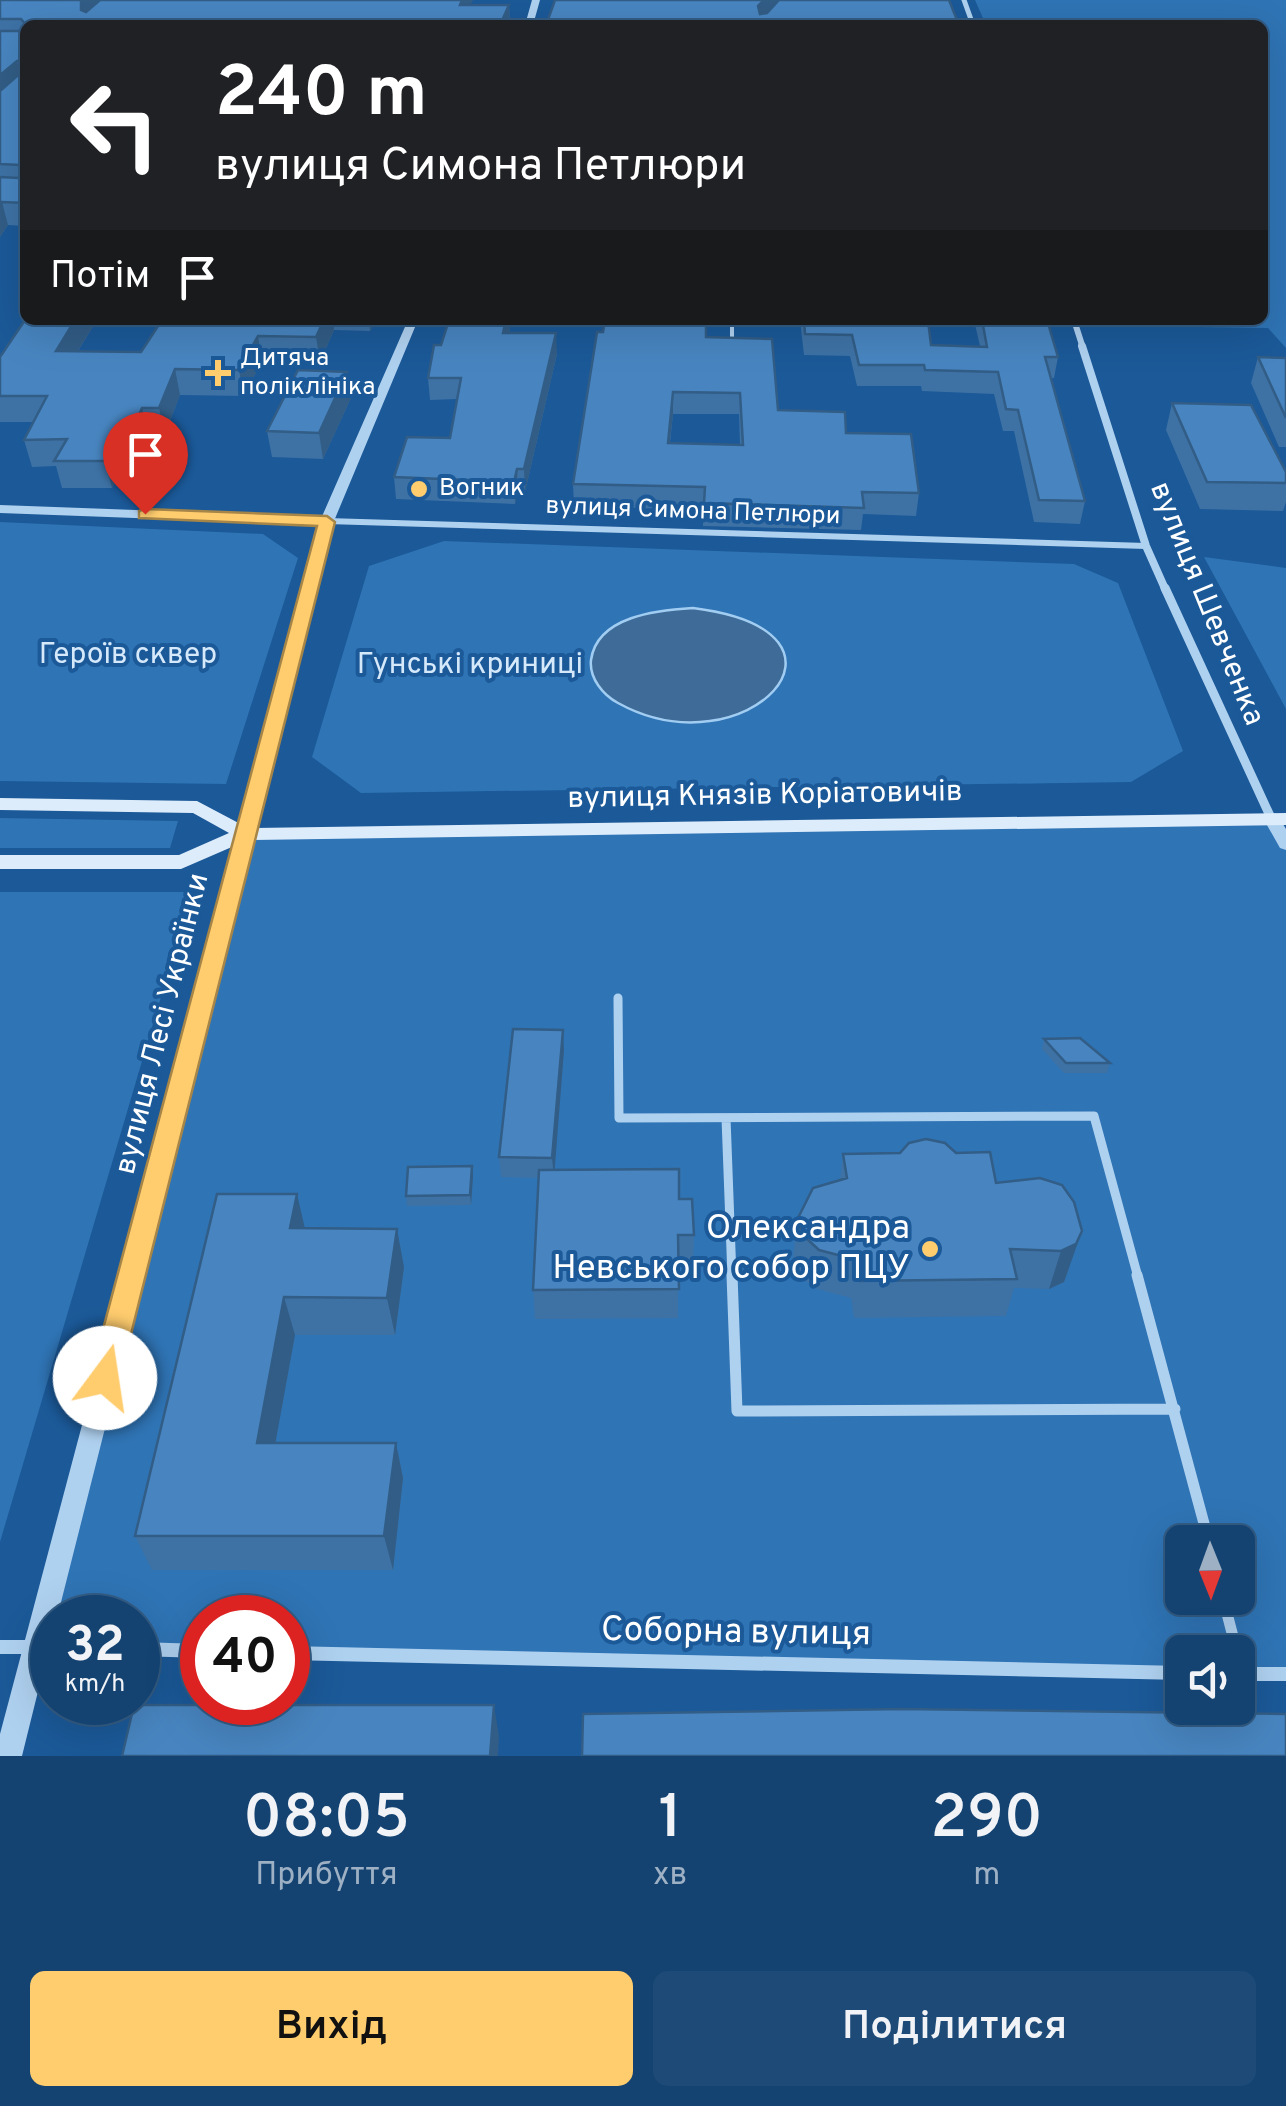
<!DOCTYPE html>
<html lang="uk">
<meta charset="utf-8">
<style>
body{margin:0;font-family:Overpass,sans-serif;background:#1d4a77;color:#f1f3f6;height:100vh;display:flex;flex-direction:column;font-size:38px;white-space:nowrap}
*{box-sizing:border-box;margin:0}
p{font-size:32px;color:#9db0c4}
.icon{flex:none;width:55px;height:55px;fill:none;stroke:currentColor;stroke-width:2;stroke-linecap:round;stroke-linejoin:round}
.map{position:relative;height:1756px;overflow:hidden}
.side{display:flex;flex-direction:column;background:#144372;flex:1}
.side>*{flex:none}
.banner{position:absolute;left:20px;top:20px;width:1248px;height:305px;border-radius:15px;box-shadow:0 10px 40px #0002,0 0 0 2px #335c84;background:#202124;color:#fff;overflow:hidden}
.needle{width:65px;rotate:179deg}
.fabs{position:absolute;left:1165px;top:1525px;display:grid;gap:20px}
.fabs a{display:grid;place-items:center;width:90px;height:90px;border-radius:15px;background:#144372;box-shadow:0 10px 40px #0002,0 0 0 2px #335c84;font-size:50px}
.speed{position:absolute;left:30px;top:1595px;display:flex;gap:20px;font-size:50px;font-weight:700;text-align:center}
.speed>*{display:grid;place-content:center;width:130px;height:130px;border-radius:50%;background:#144372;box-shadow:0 10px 40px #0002,0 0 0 2px #335c84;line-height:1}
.speed small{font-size:25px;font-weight:400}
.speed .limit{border:15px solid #d22;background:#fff;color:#111}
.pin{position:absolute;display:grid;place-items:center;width:85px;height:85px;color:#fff;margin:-102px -42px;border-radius:50% 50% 50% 0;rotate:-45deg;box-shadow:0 0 10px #0007}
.pin .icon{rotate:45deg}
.me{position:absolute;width:110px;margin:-55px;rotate:14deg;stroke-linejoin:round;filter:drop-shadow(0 0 8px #0008)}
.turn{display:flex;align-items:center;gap:35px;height:210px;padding:0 30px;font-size:45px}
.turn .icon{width:130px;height:130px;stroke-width:2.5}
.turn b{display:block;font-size:70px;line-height:85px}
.then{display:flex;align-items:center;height:95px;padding:0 30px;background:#0003;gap:20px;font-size:38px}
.eta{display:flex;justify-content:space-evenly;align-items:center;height:170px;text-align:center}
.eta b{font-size:60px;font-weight:600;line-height:70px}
.action{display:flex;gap:20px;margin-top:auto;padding:20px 30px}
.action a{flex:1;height:115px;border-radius:15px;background:#ffcc6e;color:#111;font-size:40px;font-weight:600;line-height:115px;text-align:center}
.action a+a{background:#1d4a77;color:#f1f3f6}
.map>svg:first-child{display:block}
.green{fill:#2f74b5;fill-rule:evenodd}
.water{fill:#3e6b97;stroke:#a2cdf2;stroke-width:2.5}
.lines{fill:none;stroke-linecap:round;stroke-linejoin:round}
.service-far2{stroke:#afd1f0;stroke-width:4}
.service-far1{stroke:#afd1f0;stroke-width:9}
.service{stroke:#afd1f0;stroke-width:11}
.pedestrian{stroke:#afd1f0;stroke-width:6}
.minor-far4{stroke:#afd1f0;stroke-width:5}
.minor-far3{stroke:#afd1f0;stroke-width:6}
.minor-far2{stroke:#afd1f0;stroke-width:8}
.minor-far1{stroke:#afd1f0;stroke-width:9}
.minor{stroke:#afd1f0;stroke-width:14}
.tertiary{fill:#afd1f0;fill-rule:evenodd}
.secondary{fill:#ddecfb;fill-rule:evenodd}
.wall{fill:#3e72a5;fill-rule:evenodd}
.shaded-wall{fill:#325d86}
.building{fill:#4885c0;stroke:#325d86;stroke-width:2.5;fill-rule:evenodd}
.route{fill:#ffcc6e;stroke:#a68548;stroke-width:2.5}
.poi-dot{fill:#ffcc6e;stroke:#1b5998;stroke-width:4}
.labels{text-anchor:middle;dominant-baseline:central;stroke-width:8;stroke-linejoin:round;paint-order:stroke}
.far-poi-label{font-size:25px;fill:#fff;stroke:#1b5998;text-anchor:start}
.far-street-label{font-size:25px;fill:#fff;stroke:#1b5998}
.street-label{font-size:30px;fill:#fff;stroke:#1b5998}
.park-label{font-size:30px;fill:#d6e9fb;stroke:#1b5998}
.near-poi-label{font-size:35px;fill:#fff;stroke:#1b5998;text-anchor:end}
.near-street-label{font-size:35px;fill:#fff;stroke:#1b5998}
</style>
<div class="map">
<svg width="1286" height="1756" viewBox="0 0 1286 1756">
<rect width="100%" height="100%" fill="#1b5998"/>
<path class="green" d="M975,0H1286V348L1268,328L1126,326L1122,320H1262V25H986Z
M0,522L263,534L298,558L226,784L0,781Z
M444,541L1074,564L1118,583L1183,751L1131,782L361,793L312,757L369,566Z
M1204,557L1286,568V709Z
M0,818L178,821L170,848H0Z
M1271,818L1286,844V1674H1238V1652H1182V1673L288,1653V1618H202V1651L138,1649V1618H52V1647H36L245,834ZM1182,1542H1238V1598H1182Z
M0,892H192L0,1542Z"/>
<path class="water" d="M693,608C881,632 745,773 618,703C603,695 589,678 591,660C597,616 658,610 693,608Z"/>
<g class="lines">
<path class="service-far2" d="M732,320V348"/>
<path class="service-far1" d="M618,998L619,1118L1094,1116L1138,1277
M726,1118L732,1277"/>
<path class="service" d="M732,1275L737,1411L1175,1409
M1137,1275L1209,1542
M1223,1598L1237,1652"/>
<path class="pedestrian" d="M327,521L1146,546"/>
<path class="minor-far4" d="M964,0L973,25"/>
<path class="minor-far3" d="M1074,320L1083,348"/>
<path class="minor-far2" d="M1082,346L1146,546L1166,591
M0,509L327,521"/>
<path class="minor-far1" d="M1165,588L1271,818"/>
<path class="minor" d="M0,1647H52
M138,1649L202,1651
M288,1653L1182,1673
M1238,1674H1286"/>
<path class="tertiary" d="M532,0H540L533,25H525Z
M408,320H418L334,521L264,783L183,1120L57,1618H52V1635L22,1756H0V1734L163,1120L248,783L320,521Z
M1271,813L1277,814L1286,829V850L1280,848L1263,818Z"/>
<path class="secondary" d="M0,798L197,801L248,828L1286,813V825L248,840L181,869H0V855H179L229,833L193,813L0,810Z"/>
</g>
<path class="wall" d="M0,0L509,5L510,25H25V226L8,225L0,237Z
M25,320H97L78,351L141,352L162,320H376L370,331L334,330L320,362L262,361L244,396L180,395L165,434L148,435L138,460H127L112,488H62L56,466L32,467L24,440L33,422H0V357Z
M449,320H512L509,333L557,354L525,492L518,491L515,504L396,499L394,477L450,438L457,399L430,400L428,378Z
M800,320H928L931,345L980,346L974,320H1047L1058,357L1054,378H1051L1085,501L1080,524L1034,522L1014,431H1003L994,394L922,391L921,386H857L850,356L804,355Z
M603,332L706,337L778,410L846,433L919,493L916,516L863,514L861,530L703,526V510L574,506L573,484ZM673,414H739L740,445L670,443Z
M1258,357L1286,358V447H1279L1251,383Z
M351,398L323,459L272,457L267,431Z
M1172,403L1286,472V502L1283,511L1200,509L1166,430Z
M1044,1039L1110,1063L1107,1073H1064L1042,1049Z
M564,1050L554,1170L679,1199L694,1235L693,1264H678V1318L535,1319L533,1290L539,1178L501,1177L499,1157Z
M956,1153L996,1183L1040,1178L1069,1269L1064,1282L1049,1289L1014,1288L1006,1316L854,1318L851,1298L814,1288L800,1275L793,1258L797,1220L840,1180L843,1154Z
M473,1176L471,1205L407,1206L406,1196Z
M305,1228L404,1267L395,1335H295L275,1443H396L403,1478L393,1570H152L135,1536Z"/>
<path class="shaded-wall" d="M83,0H107L85,21L81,10V2Z
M462,0H473L461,24L460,5Z
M764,0H778L757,22L758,6Z
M509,5L510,25H500Z
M17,61L22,81L0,101V75Z
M2,202L8,225L0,237V205Z
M75,320H97L62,376L56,351Z
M324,320H333L334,330L320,362L316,337Z
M369,320H376L370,331Z
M506,320H512L504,354L503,333Z
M556,333L557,354L525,492L524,469Z
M258,336L262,361L244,396L239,370Z
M175,369L180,395L165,434L159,408Z
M347,372L351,398L323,459L319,433Z
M673,392V414L667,465L668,443Z
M142,408L148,435L138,460L131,433Z
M121,433L127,460L112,488L105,461Z
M517,469L518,491L515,504L514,482Z
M563,1030L564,1050L554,1178L552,1158Z
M472,1166L473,1176L471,1205L470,1195Z
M297,1194L306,1233L290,1228Z
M397,1229L404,1267L395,1335L387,1298Z
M1082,1231L1064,1282L1049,1289L1061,1251Z
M284,1297L295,1335L269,1478L257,1443Z
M396,1443L403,1478L393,1570L384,1536Z
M494,1705L499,1736L498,1756H490Z"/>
<path class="building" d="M0,0H83L81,2V10L86,12L100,0H462L460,5H509L500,25H26L21,19H0Z
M555,0H764L758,6L760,14L767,13L779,0H949L959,25H546Z
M25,27V66L24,61H17L0,75V31H20Z
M25,69V169L20,165L0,164V91Z
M25,170V203L2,202L0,205V177L19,178Z
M25,320H75L56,351L141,352L162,320H324L316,337L258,336L239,370L175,369L159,408H142L131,433H121L105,461H54L67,439L24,440L47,396H0V357Z
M449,320H506L503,333H556L524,469H517L514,482L394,477L407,437L450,438L461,378H428L434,345H441Z
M605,320H706V337L772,339L778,410L845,412L846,433L911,434L919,493L862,492L864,508L704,503L705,487L573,484L597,332H603ZM673,392L740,393L743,445L668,443Z
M804,320H928L931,345L987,347L982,320H1047L1058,357H1045L1085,501L1039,500L1018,410L1006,409L998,372L925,370L924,365H859L852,335L805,334Z
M1258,357L1286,358V418Z
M298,370L347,372L319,433L267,431Z
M1172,403L1251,405L1286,472V483L1207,482Z
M513,1029L563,1030L552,1158L499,1157Z
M1080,1038L1110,1063H1066L1044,1039Z
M926,1139L945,1143L956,1153L990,1152L996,1183L1040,1178L1062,1185L1074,1202L1082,1231L1076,1244L1061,1251L1010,1249L1017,1279L860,1281L857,1260L819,1250L805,1237L797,1220L813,1188L847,1178L843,1154L900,1153L909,1143Z
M472,1166L470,1195L406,1196L408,1167Z
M679,1169V1199H692L694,1235H678L679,1289L533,1290L539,1170Z
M217,1194H297L290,1228L397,1229L387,1298L284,1297L257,1443H396L384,1536H135Z
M134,1705H494L490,1756H122Z
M902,1709L1286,1714V1756H582L583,1714Z"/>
<path class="route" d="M145,509L327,516L335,522L120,1378L116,1387L105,1391L94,1387L90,1378L317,526L139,518V511Z"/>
<g class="poi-dot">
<path d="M213 358h10v10h10v10h-10v10h-10v-10h-10v-10h10z"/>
<circle cx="419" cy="489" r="10"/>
<circle cx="930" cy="1249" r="10"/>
</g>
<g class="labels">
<g class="far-poi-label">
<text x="240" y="359">Дитяча<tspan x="240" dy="29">поліклініка</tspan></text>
<text x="439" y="489">Вогник</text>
</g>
<g class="far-street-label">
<text transform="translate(693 512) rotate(2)">вулиця Симона Петлюри</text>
</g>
<g class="street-label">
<text transform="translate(1206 604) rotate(68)">вулиця Шевченка</text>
<text transform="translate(765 796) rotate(-1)">вулиця Князів Коріатовичів</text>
<text transform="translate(163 1024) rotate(-76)">вулиця Лесі Українки</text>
</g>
<g class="park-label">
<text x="128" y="655">Героїв сквер</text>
<text x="470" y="665">Гунські криниці</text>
</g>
<g class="near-poi-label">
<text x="910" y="1229">Олександра<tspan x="910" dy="40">Невського собор ПЦУ</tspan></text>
</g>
<g class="near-street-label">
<text transform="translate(736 1633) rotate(1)">Соборна вулиця</text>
</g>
</g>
</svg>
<div class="fabs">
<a><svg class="needle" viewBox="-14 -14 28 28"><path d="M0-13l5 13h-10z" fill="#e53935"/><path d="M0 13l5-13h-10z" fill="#9db0c4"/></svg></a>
<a><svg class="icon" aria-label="sound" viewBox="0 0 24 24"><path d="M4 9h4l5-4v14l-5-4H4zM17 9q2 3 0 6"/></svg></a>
</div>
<div class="speed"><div>32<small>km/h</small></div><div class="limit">40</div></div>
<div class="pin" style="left:145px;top:514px;background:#d93025"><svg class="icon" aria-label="arrive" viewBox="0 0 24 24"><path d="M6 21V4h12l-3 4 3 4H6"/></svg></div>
<svg class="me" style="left:105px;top:1378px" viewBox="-20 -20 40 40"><circle r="19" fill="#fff"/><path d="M0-13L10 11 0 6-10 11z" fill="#ffcc6e"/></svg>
<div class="banner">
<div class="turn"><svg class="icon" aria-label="left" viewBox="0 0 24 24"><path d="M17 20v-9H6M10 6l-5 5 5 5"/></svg><div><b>240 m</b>вулиця Симона Петлюри</div></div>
<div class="then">Потім<svg class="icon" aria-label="arrive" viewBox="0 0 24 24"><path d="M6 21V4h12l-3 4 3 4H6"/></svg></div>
</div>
</div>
<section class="side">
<div class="eta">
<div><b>08:05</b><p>Прибуття</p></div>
<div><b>1</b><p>хв</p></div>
<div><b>290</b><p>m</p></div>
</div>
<div class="action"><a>Вихід</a><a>Поділитися</a></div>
</section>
